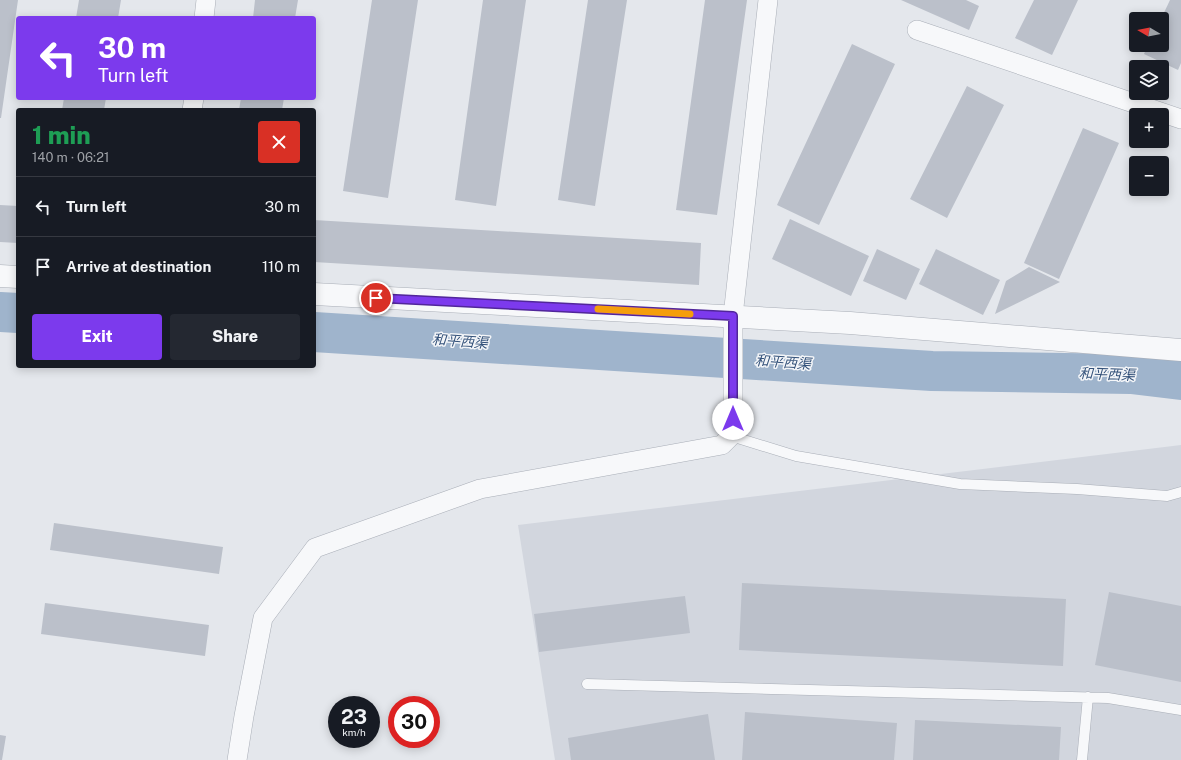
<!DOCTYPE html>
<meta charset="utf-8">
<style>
body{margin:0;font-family:"Public Sans","Noto Sans SC",sans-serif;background:#242831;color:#f1f3f6;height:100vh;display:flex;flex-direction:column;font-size:15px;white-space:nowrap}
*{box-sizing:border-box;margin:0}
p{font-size:13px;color:#9ea1a6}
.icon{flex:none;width:22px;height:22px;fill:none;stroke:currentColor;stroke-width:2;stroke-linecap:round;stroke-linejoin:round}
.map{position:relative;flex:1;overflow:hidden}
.side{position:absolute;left:16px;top:108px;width:300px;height:260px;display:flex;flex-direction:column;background:#171b24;border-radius:4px;box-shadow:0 2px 10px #0003}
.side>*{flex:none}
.banner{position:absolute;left:16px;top:16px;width:300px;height:84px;border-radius:4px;box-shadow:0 2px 10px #0003;background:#7c3aed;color:#fff;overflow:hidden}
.needle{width:26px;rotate:280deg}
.controls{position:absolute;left:1129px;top:12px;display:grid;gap:8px}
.controls a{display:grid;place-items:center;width:40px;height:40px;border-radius:4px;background:#171b24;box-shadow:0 2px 10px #0003;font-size:20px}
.speed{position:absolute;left:328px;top:696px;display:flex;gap:8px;font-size:20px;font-weight:700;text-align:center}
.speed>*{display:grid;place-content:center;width:52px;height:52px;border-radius:50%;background:#171b24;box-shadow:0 2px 10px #0003;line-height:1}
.speed small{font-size:10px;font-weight:400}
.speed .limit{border:6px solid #d22;background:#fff;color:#111}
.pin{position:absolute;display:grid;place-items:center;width:34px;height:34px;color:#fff;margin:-17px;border:2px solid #fff;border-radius:50%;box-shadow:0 1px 4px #0007}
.me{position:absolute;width:44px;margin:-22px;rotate:0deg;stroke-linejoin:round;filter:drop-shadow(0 0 3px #0008)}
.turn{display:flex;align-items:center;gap:14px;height:84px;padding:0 16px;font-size:18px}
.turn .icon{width:52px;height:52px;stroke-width:2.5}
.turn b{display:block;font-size:28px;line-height:34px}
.round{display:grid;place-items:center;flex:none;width:42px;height:42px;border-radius:4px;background:#242831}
.summary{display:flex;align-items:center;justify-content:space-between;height:68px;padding:0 16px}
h1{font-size:24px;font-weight:800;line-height:30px;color:#1e9e55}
.action{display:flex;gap:8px;margin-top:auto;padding:8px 16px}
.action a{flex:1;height:46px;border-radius:4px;background:#7c3aed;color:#fff;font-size:16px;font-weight:800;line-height:46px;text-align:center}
.action a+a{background:#242831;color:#f1f3f6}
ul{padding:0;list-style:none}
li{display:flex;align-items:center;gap:12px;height:60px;padding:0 16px;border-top:1px solid #363941}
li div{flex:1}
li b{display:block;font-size:15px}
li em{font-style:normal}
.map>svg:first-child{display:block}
.built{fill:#d2d6de}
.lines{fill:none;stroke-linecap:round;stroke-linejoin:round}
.river{stroke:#9fb4cc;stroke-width:40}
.building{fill:#bbc0ca}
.service-casing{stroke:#a9aeb7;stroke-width:11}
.minor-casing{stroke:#a9aeb7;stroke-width:20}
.tertiary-casing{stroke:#a9aeb7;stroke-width:23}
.service{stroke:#f7f8fa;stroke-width:10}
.minor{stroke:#f7f8fa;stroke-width:19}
.tertiary{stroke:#f7f8fa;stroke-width:22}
.route-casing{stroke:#51269a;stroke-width:10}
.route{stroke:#7c3aed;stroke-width:7}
.slow{stroke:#f59e0b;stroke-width:7}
.labels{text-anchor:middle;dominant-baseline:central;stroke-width:3;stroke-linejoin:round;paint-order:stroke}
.water-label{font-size:14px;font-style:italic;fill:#34527a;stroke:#f4f6f9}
</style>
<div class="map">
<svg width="1181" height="760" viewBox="0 0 1181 760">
<rect width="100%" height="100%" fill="#e4e7ec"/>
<path class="built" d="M1181,445V760H555L518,525Z"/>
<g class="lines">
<path class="river" d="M0,312L18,313
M314,332L932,371L1131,374L1181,380"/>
</g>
<path class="building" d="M0,0H18L1,118H0Z
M79,0H121L118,18H76Z
M255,0H298L295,18H253Z
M372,0H418L388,198L343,191Z
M483,0H526L496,206L455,200Z
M588,0H627L595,206L558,200Z
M705,0H747L717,215L676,210Z
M901,0H966L979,6L969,30Z
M1034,0H1078L1052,55L1015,38Z
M1170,0H1181V63L1178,70L1144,54L1148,45H1162V19H1161Z
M852,44L895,64L819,225L777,205Z
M967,86L1004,105L947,218L910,199Z
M64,98H106L104,110H62Z
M241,98H284L282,110H239Z
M1083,128L1119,143L1059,279L1024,263Z
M0,205L18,206V243L0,242Z
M790,219L869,256L851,296L772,259Z
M314,220L701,243L699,285L314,262Z
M877,249L920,269L906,300L863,281Z
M936,249L1000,280L983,315L919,284Z
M1029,267L1060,282L995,314L1006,281Z
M54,523L223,547L219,574L50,550Z
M742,583L1066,599L1063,666L739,650Z
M1109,592L1181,606V682L1095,665Z
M685,596L690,633L539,652L534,614Z
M45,603L209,625L205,656L41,634Z
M745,712L897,723L894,760H742Z
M708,714L715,760H571L568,738Z
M915,720L1061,727L1059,760H913Z
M0,735L6,736L2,760H0Z"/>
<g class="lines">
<g class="service-casing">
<path id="service" d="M731,436L796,456L960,484L1077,489L1167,496L1181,492
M587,684L1108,698L1181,710
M1082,760L1088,697"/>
</g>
<g class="minor-casing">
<path id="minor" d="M204,18L206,0
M917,30L1181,119
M192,110L194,98
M237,760L244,716L263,618L315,548L480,489L722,445L731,436L733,419V316L768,0"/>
</g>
<g class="tertiary-casing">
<path id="tertiary" d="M0,276L18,277
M314,294L850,323L1181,350"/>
</g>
<use href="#service" class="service"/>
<use href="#minor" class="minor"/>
<use href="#tertiary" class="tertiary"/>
</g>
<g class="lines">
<g class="route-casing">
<path id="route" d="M376,298L733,316V419"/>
</g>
<use href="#route" class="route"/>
<path class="slow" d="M598,309L690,314"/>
</g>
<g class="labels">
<g class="water-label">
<text transform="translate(460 341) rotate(4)">和平西渠</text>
<text transform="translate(783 362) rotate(4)">和平西渠</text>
<text transform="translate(1107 374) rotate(2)">和平西渠</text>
</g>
</g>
</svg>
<div class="controls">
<a><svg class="needle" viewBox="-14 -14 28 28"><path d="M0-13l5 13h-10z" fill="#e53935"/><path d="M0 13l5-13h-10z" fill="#9ea1a6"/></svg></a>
<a><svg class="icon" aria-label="layers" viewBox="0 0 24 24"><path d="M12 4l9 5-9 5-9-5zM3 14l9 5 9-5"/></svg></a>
<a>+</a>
<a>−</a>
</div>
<div class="speed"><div>23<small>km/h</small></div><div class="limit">30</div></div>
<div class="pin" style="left:376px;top:298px;background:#d93025"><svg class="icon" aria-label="arrive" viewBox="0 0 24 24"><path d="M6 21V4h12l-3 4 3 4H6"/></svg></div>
<svg class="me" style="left:733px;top:419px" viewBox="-20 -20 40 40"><circle r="19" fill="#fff"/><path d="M0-13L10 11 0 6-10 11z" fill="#7c3aed"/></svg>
<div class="banner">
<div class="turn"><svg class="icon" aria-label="left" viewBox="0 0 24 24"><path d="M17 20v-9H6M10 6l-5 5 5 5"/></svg><div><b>30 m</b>Turn left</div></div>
</div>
<section class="side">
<div class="summary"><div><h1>1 min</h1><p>140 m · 06:21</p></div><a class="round" style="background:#d93025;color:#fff"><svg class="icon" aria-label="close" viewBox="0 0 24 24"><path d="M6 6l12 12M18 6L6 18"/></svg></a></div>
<ul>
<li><svg class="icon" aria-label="left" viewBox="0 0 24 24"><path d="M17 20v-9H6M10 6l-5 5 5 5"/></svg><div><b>Turn left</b></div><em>30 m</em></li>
<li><svg class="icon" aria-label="arrive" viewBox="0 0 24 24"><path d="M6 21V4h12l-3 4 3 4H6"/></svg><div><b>Arrive at destination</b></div><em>110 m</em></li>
</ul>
<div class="action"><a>Exit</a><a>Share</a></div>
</section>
</div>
